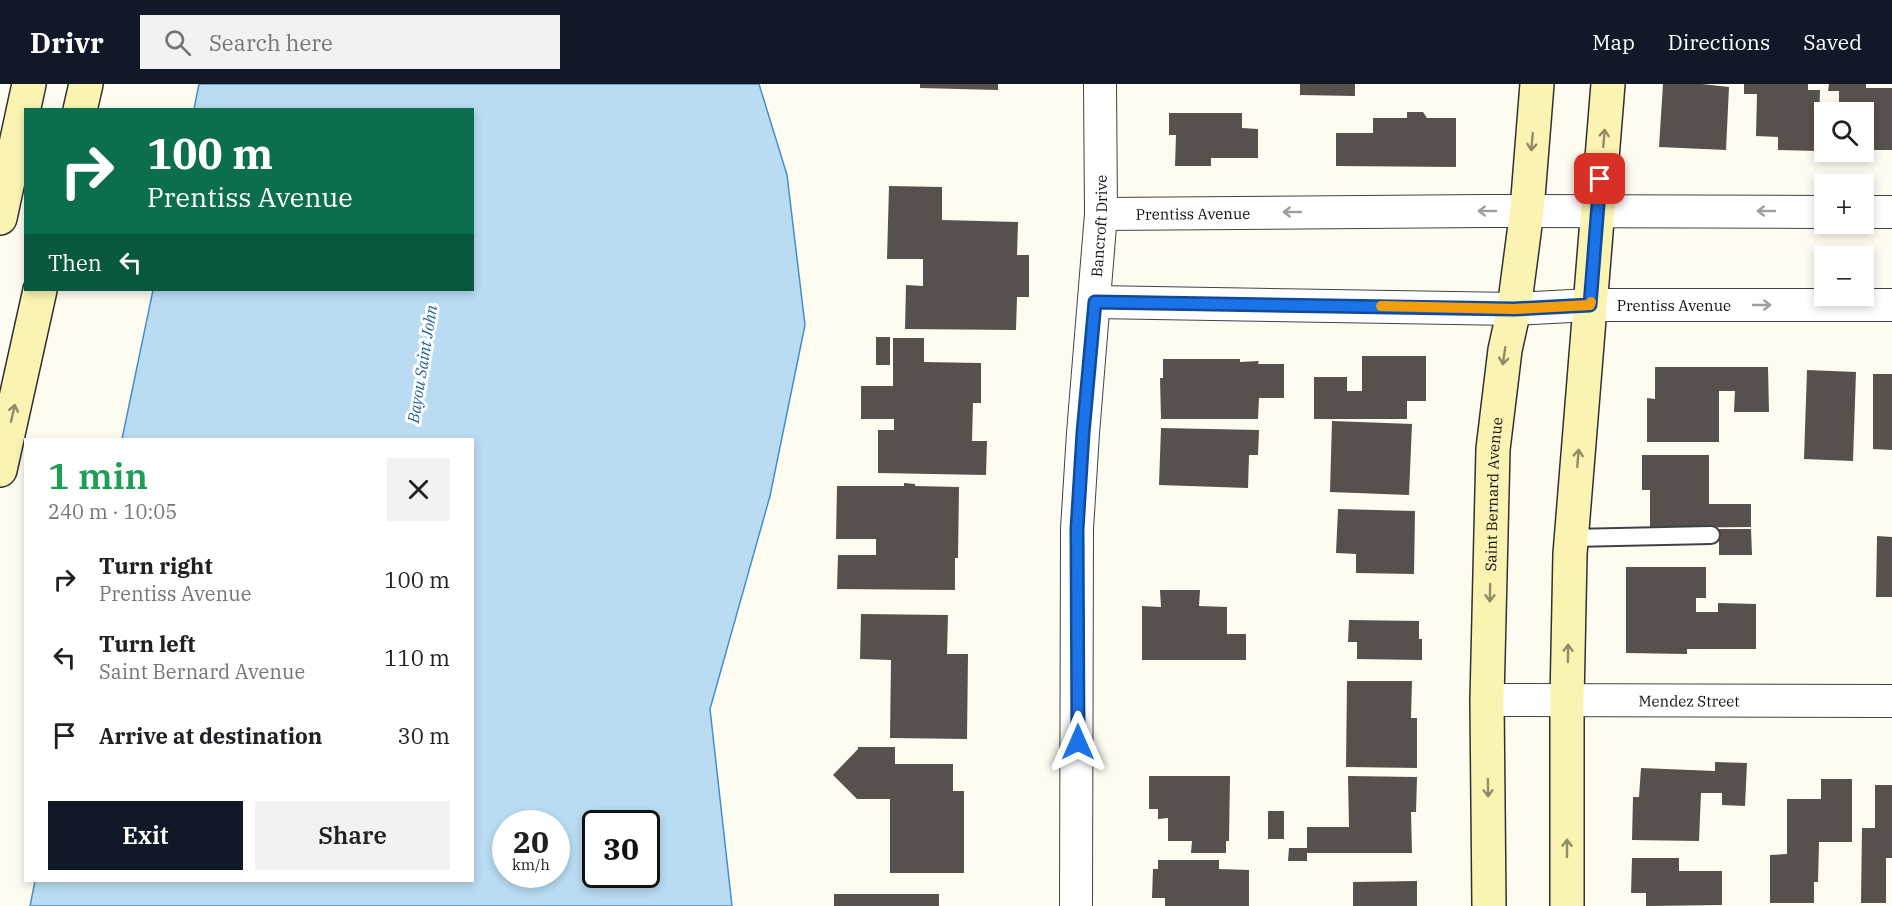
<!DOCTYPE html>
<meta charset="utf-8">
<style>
body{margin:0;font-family:"IBM Plex Serif",serif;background:#f2f2f2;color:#202124;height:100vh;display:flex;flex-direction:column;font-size:22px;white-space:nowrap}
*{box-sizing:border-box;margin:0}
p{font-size:20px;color:#757577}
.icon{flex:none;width:33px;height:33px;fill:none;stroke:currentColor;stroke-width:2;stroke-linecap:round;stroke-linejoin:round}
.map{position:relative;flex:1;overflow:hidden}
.panel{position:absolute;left:24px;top:354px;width:450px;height:444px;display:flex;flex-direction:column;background:#fff;border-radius:0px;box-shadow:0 3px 9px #0003}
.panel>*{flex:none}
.banner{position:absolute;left:24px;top:24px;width:450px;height:183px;border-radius:0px;box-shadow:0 3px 9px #0003;background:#0b6e4f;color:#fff;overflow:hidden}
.controls{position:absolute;left:1814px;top:18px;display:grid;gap:12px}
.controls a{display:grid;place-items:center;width:60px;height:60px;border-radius:0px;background:#fff;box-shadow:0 3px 9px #0003;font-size:30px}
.speed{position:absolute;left:492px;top:726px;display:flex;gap:12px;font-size:30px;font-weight:700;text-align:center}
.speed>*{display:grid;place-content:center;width:78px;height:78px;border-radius:50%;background:#fff;box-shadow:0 3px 9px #0003;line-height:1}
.speed small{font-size:15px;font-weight:400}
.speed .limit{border:3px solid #111;border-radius:9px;background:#fff;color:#111}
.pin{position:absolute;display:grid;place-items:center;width:51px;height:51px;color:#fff;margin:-26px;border-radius:12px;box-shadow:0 3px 9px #0006}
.me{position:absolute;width:66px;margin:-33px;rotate:0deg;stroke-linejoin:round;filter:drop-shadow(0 0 4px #0008)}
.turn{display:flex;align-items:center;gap:21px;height:126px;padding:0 24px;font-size:27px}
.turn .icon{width:78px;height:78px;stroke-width:2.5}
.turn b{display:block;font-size:42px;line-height:51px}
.then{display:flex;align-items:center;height:57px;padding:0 24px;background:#0003;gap:12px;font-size:22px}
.round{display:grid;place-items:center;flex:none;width:63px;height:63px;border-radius:0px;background:#f2f2f2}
.summary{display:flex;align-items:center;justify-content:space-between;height:102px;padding:0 24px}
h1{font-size:36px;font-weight:600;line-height:45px;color:#1e9e55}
.button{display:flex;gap:12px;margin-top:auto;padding:12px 24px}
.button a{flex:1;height:69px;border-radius:0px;background:#111827;color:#fff;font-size:24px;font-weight:600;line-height:69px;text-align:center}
.button a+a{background:#f2f2f2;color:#202124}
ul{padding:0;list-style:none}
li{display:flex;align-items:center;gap:18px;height:78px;padding:0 24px}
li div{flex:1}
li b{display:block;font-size:22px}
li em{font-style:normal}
header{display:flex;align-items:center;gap:36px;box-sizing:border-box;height:84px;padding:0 30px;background:#111827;color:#fff}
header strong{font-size:28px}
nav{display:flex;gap:33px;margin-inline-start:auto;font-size:21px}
.search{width:420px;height:54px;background:#f2f2f2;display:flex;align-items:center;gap:15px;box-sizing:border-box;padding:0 21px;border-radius:0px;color:#757577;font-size:22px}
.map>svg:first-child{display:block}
.water{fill:#b9dcf2;stroke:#4490c5;stroke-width:1.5;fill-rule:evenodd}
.building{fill:#57504c}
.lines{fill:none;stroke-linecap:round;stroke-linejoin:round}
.lane-casing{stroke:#424242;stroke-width:20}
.street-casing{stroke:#424242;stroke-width:34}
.secondary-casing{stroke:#313131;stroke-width:36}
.lane{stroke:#fff;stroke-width:16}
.street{stroke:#fff;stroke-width:32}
.secondary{stroke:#faf3b1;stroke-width:33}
.oneway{stroke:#908c68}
.oneway2{stroke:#9f9f9f}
.route-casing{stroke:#114b97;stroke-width:15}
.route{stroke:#1a73e8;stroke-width:10}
.slow{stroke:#f59e0b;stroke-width:10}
.labels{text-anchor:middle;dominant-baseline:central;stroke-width:6;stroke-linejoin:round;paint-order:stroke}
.street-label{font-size:15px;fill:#0f0f0f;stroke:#fff}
.water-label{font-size:16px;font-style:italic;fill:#1f6299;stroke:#fff}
</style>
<header>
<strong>Drivr</strong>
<div class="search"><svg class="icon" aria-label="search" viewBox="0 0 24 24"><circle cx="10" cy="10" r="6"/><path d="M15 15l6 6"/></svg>Search here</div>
<nav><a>Map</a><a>Directions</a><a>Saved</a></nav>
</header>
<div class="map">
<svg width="1892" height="822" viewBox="0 0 1892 822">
<rect width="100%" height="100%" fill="#fefcf1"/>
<path class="water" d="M199,0H759L787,91L805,241L770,412L710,625L732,822H30L35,797L472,796V356L122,355L153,206H472V26L194,25ZM506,740H556V790H506ZM596,740H646V790H596Z"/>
<path class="building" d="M920,0H998V6L920,4Z
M1300,0H1355V12L1300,11Z
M1663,0H1702L1729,3L1726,66L1659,63Z
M1744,0H1808V6H1820L1818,67L1778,66V53L1756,52L1757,10H1744Z
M1829,0H1866V4H1892V66H1871L1872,55H1863V28H1839V7H1828Z
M1407,28H1423L1427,34H1456V83L1336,82V49H1373V34H1407Z
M1169,29H1242V44L1258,45V74H1211V82H1175L1176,51H1169Z
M889,102L942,103V136L1018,138L1017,171H1029V213H1017L1016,246L905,245L906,201L923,202V175H887Z
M876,253H890V281H876Z
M893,254H924V278L981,279V319H973L972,357H987L986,391L878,389V346H894V335H861V302H893Z
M1362,272H1426V317H1407V335H1314V293H1347V307H1362Z
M1163,275H1240V278L1259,277L1258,280H1284V314H1259L1258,335H1161L1160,294H1163Z
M1655,283H1768L1769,328H1734L1735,307H1719V358H1647V314L1655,315Z
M1807,286L1856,288L1853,377L1804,375Z
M1873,290H1892V366L1873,365Z
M1332,337L1412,340L1409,411L1330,408Z
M1161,344L1259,346L1258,371H1249L1248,404L1159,401Z
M1642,371H1709V420H1751V443L1650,444V406H1642Z
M904,399L915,400V402L959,403L958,474H955V506L837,505L838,471H876V455H836L837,402H904Z
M1338,425L1415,427L1414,490L1356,489V470L1336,469Z
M1719,445H1751L1752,471H1719Z
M1877,452L1892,453V513H1876Z
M1626,483H1706V514H1696V528H1718V519L1756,520V565H1687V570L1626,569Z
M1160,506H1200L1199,522L1227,523V550H1246V576H1142V522L1161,523Z
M861,530L948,531L947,570H968L967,655L890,654L891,576L860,575Z
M1349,536L1419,537V555H1422V576L1357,575V558H1348Z
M1347,597H1412L1411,634H1417V684L1346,683Z
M858,663H895V680H953V707H964V789H890V715H857L833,691L858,665Z
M1715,678L1747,679L1745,722L1722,721V709H1701L1699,757L1632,756L1633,713H1639L1641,684L1715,687Z
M1149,692H1230L1229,757H1226V769H1191L1192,757H1168V734L1158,735V725H1149Z
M1348,692L1417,693L1416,728H1411L1412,769H1307V777H1288L1289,764H1307V743H1349Z
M1821,695H1852V758H1819L1818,798H1814V819H1770V771L1787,770V715H1821Z
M1875,701H1892V774H1886V819H1861L1862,744H1875Z
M1268,727H1284V755H1268Z
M1632,774H1679V787H1722V821L1646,822V809H1631Z
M1158,776H1219V785L1249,786V822H1165V814H1152L1153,785H1158Z
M1417,797V822H1353V798Z
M834,810H939V822H834Z"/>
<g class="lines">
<g class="lane-casing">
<path id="lane" d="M1571,454L1711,451"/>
</g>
<g class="street-casing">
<g id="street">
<path d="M1863,128H1892"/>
<path id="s1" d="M1101,130L1486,127L1824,128"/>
<path id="s2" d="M1095,218L1514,225L1590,221H1892"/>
<path id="s3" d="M1487,616L1892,617"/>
<path id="s4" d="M1076,822L1077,445L1083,349L1101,130L1100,0"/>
</g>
</g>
<g class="secondary-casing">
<g id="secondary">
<path d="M80,26L86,0"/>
<path d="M0,134L29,0"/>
<path d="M0,386L40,206"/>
<path id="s5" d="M1489,822L1487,616L1493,365L1505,266L1514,225L1527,126L1537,0"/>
<path d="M1567,822V617L1570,470L1608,0"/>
</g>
</g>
<use href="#lane" class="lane"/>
<use href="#street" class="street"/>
<use href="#secondary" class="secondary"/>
</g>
<defs><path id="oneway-shaft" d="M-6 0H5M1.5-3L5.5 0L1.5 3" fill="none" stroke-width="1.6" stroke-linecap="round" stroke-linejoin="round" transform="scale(1.5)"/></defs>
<g class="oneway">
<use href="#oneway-shaft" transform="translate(1604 54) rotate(-85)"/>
<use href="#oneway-shaft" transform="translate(1532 58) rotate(95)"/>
<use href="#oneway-shaft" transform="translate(1504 272) rotate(98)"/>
<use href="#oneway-shaft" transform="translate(13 329) rotate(-77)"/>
<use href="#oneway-shaft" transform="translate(1578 374) rotate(-85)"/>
<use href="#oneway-shaft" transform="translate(1490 509) rotate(91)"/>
<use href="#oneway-shaft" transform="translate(1568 569) rotate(-89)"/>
<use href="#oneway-shaft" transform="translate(1488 704) rotate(89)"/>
<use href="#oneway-shaft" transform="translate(1567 764) rotate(-90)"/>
</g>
<g class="oneway2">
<use href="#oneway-shaft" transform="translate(1487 127) rotate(180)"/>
<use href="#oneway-shaft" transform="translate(1766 127) rotate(-180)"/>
<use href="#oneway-shaft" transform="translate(1292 128) rotate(180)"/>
<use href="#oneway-shaft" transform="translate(1762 221)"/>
</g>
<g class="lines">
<g class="route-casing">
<path id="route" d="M1078,658L1077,445L1083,349L1095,218L1514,225L1590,221L1600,95"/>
</g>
<use href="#route" class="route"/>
<path class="slow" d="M1381,222L1514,225L1590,221L1591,218"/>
</g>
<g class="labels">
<g class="street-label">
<text stroke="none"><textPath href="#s1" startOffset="92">Prentiss Avenue</textPath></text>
<text stroke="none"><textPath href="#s4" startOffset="681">Bancroft Drive</textPath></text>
<text stroke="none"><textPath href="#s2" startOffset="579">Prentiss Avenue</textPath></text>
<text stroke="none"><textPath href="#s5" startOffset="412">Saint Bernard Avenue</textPath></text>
<text stroke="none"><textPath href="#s3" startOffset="202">Mendez Street</textPath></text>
</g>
<g class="water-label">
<text transform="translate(422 280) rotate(-81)">Bayou Saint John</text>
</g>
</g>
</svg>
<div class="controls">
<a><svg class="icon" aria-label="search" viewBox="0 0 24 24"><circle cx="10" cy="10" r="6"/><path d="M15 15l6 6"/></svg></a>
<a>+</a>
<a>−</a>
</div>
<div class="speed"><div>20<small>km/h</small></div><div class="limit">30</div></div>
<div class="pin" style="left:1600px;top:95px;background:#d93025"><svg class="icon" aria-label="arrive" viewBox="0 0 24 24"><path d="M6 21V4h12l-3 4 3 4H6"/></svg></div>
<svg class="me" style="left:1078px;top:658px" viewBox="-20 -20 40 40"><path d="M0-17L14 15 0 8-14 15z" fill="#1a73e8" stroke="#fff" stroke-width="4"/></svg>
<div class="banner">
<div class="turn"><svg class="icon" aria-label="right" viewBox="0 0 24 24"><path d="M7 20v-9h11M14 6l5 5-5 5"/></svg><div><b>100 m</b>Prentiss Avenue</div></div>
<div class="then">Then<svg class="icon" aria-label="left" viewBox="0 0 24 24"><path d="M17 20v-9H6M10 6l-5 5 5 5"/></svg></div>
</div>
<section class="panel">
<div class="summary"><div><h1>1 min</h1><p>240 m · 10:05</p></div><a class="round"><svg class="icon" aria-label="close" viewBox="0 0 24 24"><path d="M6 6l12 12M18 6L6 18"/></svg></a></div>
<ul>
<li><svg class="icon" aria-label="right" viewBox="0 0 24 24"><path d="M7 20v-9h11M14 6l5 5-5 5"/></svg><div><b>Turn right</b><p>Prentiss Avenue</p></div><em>100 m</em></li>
<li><svg class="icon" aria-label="left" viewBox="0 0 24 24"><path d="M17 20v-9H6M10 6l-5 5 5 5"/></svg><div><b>Turn left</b><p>Saint Bernard Avenue</p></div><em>110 m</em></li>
<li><svg class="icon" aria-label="arrive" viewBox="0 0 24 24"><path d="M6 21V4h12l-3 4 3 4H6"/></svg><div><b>Arrive at destination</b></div><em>30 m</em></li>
</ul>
<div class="button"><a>Exit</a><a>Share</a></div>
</section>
</div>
